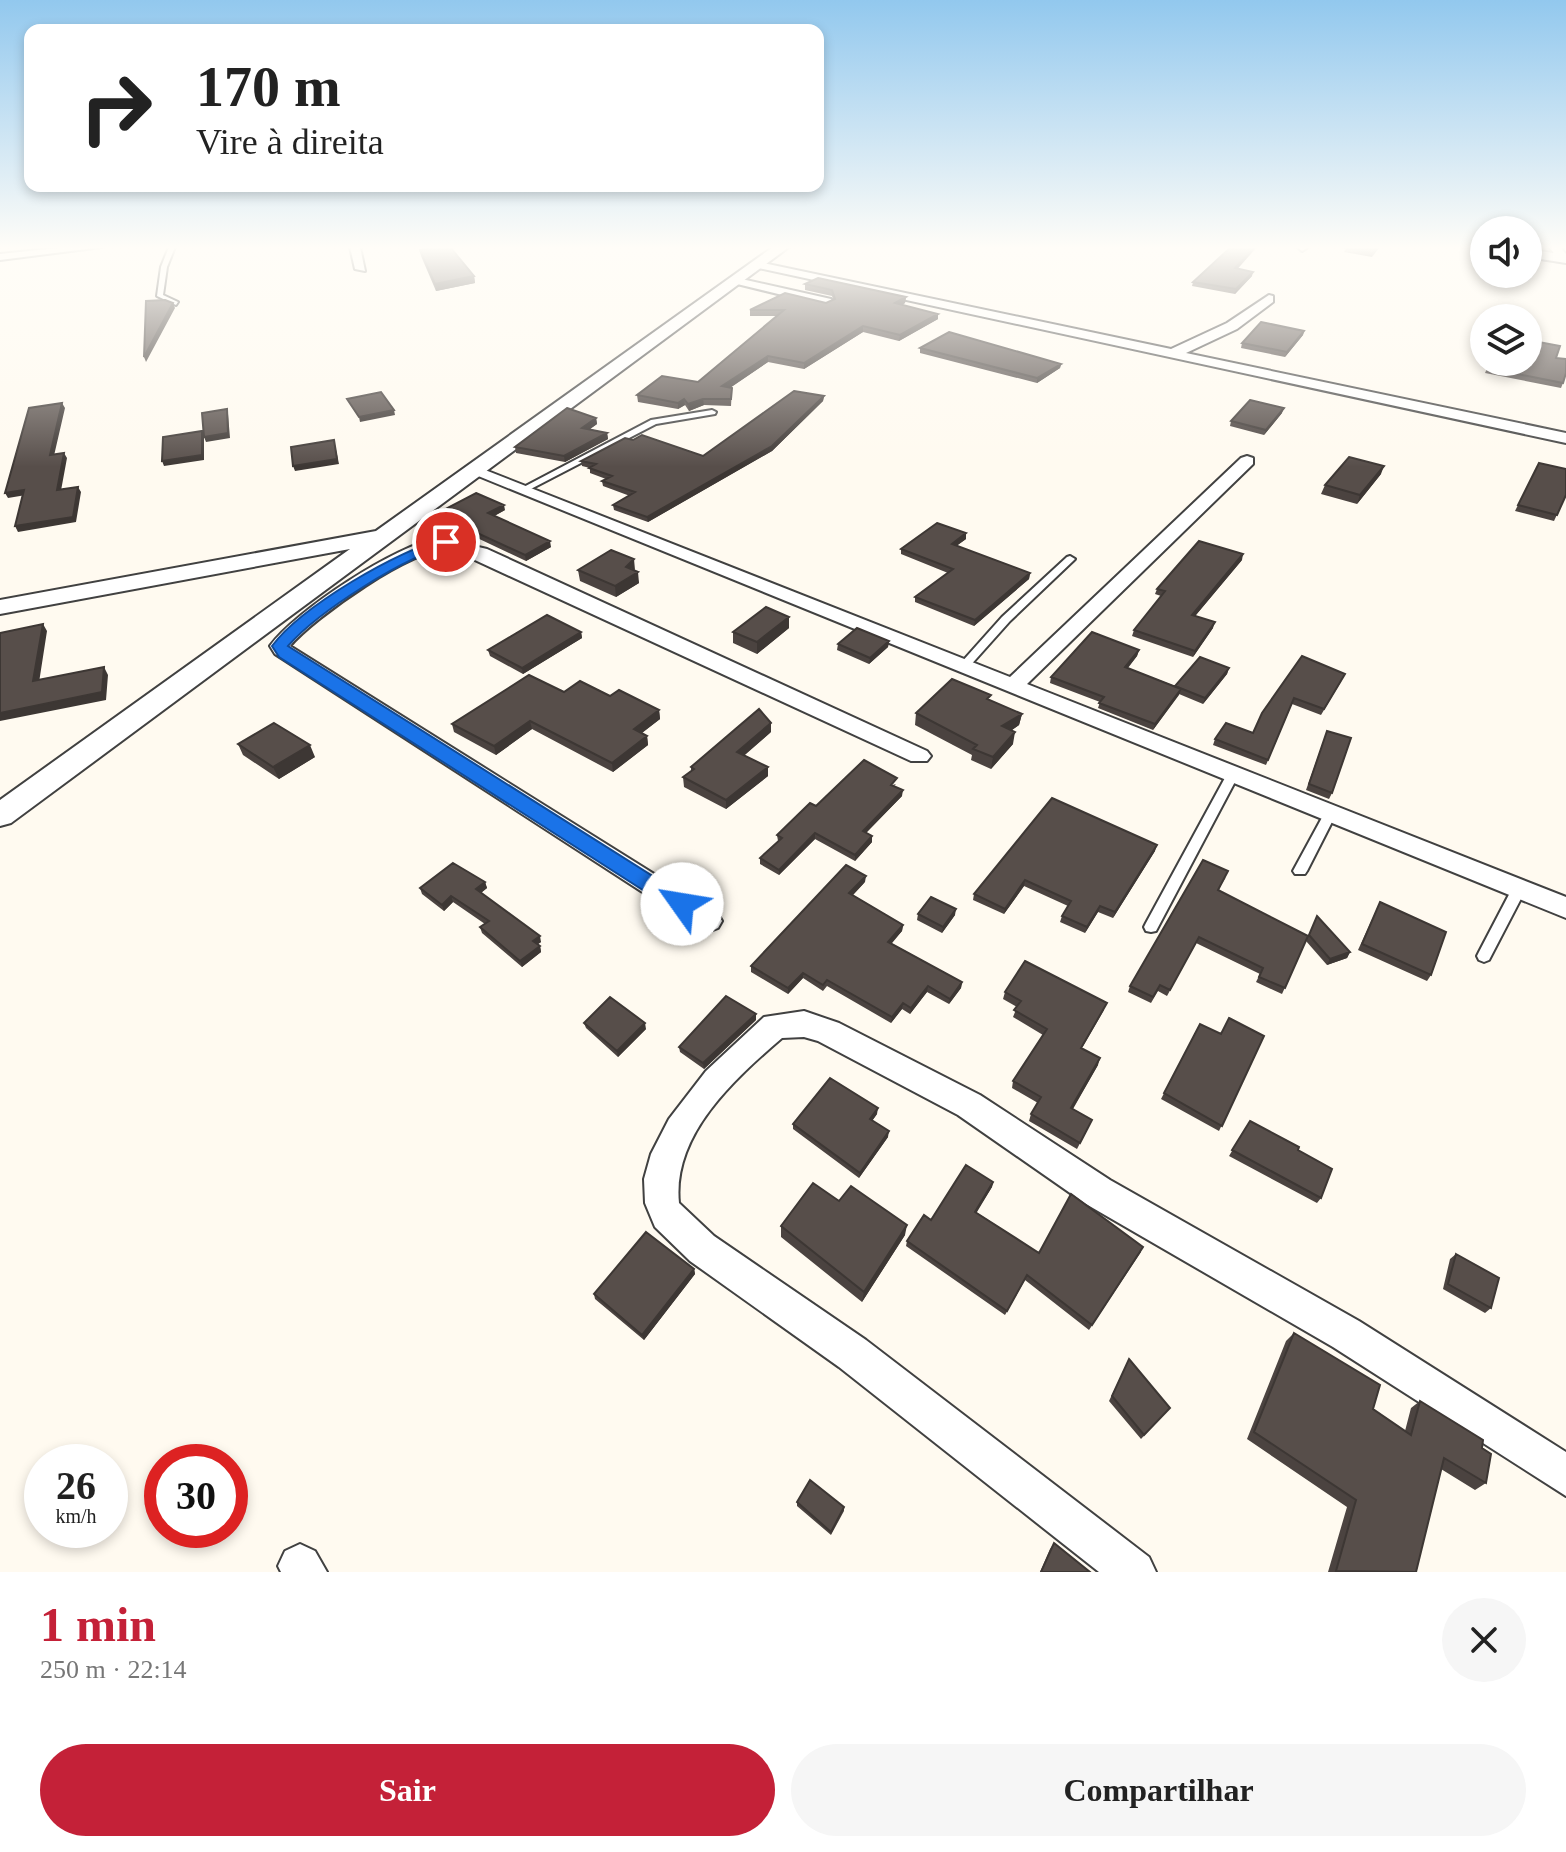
<!DOCTYPE html>
<html lang="pt">
<meta charset="utf-8">
<style>
body{margin:0;font-family:Georgia,serif;background:#f6f6f6;color:#222;height:100vh;display:flex;flex-direction:column;font-size:30px;white-space:nowrap}
*{box-sizing:border-box;margin:0}
p{font-size:26px;color:#767676}
.icon{flex:none;width:44px;height:44px;fill:none;stroke:currentColor;stroke-width:2;stroke-linecap:round;stroke-linejoin:round}
.map{position:relative;height:1572px;overflow:hidden}
.details{display:flex;flex-direction:column;background:#fff;flex:1}
.details>*{flex:none}
.guide{position:absolute;left:24px;top:24px;width:800px;height:168px;border-radius:16px;box-shadow:0 4px 12px #0003;background:#fff;color:#222;overflow:hidden}
.buttons{position:absolute;left:1470px;top:216px;display:grid;gap:16px}
.buttons a{display:grid;place-items:center;width:72px;height:72px;border-radius:50%;background:#fff;box-shadow:0 4px 12px #0003;font-size:40px}
.speed{position:absolute;left:24px;top:1444px;display:flex;gap:16px;font-size:40px;font-weight:700;text-align:center}
.speed>*{display:grid;place-content:center;width:104px;height:104px;border-radius:50%;background:#fff;box-shadow:0 4px 12px #0003;line-height:1}
.speed small{font-size:20px;font-weight:400}
.speed .limit{border:12px solid #d22;background:#fff;color:#111}
.pin{position:absolute;display:grid;place-items:center;width:68px;height:68px;color:#fff;margin:-34px;border:4px solid #fff;border-radius:50%;box-shadow:0 2px 8px #0007}
.me{position:absolute;width:88px;margin:-44px;rotate:302deg;stroke-linejoin:round;filter:drop-shadow(0 0 6px #0008)}
.turn{display:flex;align-items:center;gap:28px;height:168px;padding:0 40px;font-size:36px}
.turn .icon{width:104px;height:104px;stroke-width:2.5}
.turn b{display:block;font-size:56px;line-height:68px}
.round{display:grid;place-items:center;flex:none;width:84px;height:84px;border-radius:42px;background:#f6f6f6}
.summary{display:flex;align-items:center;justify-content:space-between;height:136px;padding:0 40px}
h1{font-size:48px;font-weight:600;line-height:60px;color:#c42138}
.button{display:flex;gap:16px;margin-top:auto;padding:16px 40px}
.button a{flex:1;height:92px;border-radius:48px;background:#c42138;color:#fff;font-size:32px;font-weight:600;line-height:92px;text-align:center}
.button a+a{background:#f6f6f6;color:#222}
.map>svg:first-child{display:block}
.lines{fill:none;stroke-linecap:round;stroke-linejoin:round}
.service-casing{stroke:#414141;stroke-width:4}
.minor-casing{stroke:#414141;stroke-width:4}
.tertiary-casing{stroke:#414141;stroke-width:4}
.service{fill:#fff;fill-rule:evenodd}
.minor{fill:#fff;fill-rule:evenodd}
.tertiary{fill:#fff;fill-rule:evenodd}
.wall{fill:#4b4340}
.shaded-wall{fill:#3d3734}
.building{fill:#574e4a;stroke:#3d3734;stroke-width:2}
.route{fill:#1a73e8;stroke:#114b97;stroke-width:2}
</style>
<div class="map">
<svg width="1566" height="1572" viewBox="0 0 1566 1572">
<rect width="100%" height="100%" fill="#fffaf0"/>
<g class="lines">
<g class="service-casing">
<path id="service" d="M169,247H175L167,267L163,295L178,302L176,305L157,296L161,267Z
M712,410L716,412L715,414L656,424L525,492L518,490L651,420Z
M1070,556L1075,559L1073,561L1010,621L968,668H960L959,666L960,664L1002,617L1067,557Z
M1232,772L1238,776L1156,931L1151,932L1146,931L1144,927L1146,923L1226,776Z
M1330,810L1336,814L1307,871L1305,874H1295L1293,871L1324,814Z
M1519,884L1524,885L1526,889L1489,960L1484,962L1479,960L1477,956L1479,952L1514,885Z"/>
</g>
<g class="minor-casing">
<path id="minor" d="M67,247H102L0,260V254Z
M350,247H360L365,271L355,269Z
M1297,247H1308L1302,251Z
M1549,247H1560L1566,254V262L1560,261Z
M758,262L1171,349L1227,323L1269,295L1273,296V302L1237,329L1186,353L1566,433V443L754,267Z
M737,278L831,299L833,302L827,306L733,283L731,281Z
M1247,456L1253,458V464L1027,684L1566,897V918L466,471L480,468L1010,677L1241,458Z
M439,538L487,549L927,751L931,756L927,761H911L451,549C416,545 313,618 290,646L718,914L722,921L718,928L708,932L698,928L275,654L270,646C295,611 397,544 439,538Z
M804,1011L839,1023L980,1095L1110,1180L1359,1321L1566,1452V1496L1333,1347L1086,1204L958,1115L818,1041L804,1037L782,1038C734,1079 672,1135 679,1203L714,1236L866,1340L1149,1557L1156,1572H1099L839,1367L690,1261L655,1227L645,1203L644,1179L651,1154L669,1119L706,1071L764,1017Z
M300,1544L315,1551L327,1572H281L278,1566L285,1551Z"/>
</g>
<g class="tertiary-casing">
<path id="tertiary" d="M773,247H789L11,823L0,826V800L350,549L0,614V600L376,531Z
M1528,249L1566,255V263L1528,257Z"/>
</g>
<use href="#service" class="service"/>
<use href="#minor" class="minor"/>
<use href="#tertiary" class="tertiary"/>
</g>
<path class="wall" d="M1380,247L1372,257L1344,252L1346,248Z
M420,250L474,276L475,283L436,291L421,256Z
M1252,276L1235,294L1192,286L1193,282Z
M805,284L906,297L905,303L902,305L938,319L899,341L863,332L804,369L768,362L730,388H732L731,406L704,405L689,411L685,405L678,409L638,402L637,395L698,382L777,316H750V310L826,303L833,300L832,296L805,290Z
M1304,331L1303,335L1285,357L1241,348L1242,343Z
M920,348L1061,364L1060,368L1037,383L920,353Z
M1556,358L1563,383L1561,388L1485,373L1490,362Z
M824,396L823,401L772,451L648,522L614,510L613,505L630,496L603,486L602,481L606,479L590,473V468L582,466L581,461L703,456Z
M1282,413L1264,435L1230,426L1231,421Z
M596,418L597,424L590,429L607,433L608,439L565,462L516,453L515,447Z
M1539,463L1566,495L1554,521L1515,511Z
M1381,474L1357,504L1321,494L1325,485Z
M505,510L494,516L551,547L526,561L437,519L436,514Z
M966,539L956,546L1030,573L1029,579L974,626L915,602V597L948,573L901,554V549Z
M1242,560L1195,616L1213,628L1193,657L1132,636L1134,630L1161,596L1155,594L1157,589Z
M578,570H635L639,583L616,597L580,581Z
M789,628L757,654L733,643V632Z
M581,632L582,638L523,674L490,656L488,650Z
M889,641L888,647L869,664L837,650L838,644Z
M1139,650L1137,656L1128,668L1175,686L1229,668L1227,674L1203,704L1179,694L1153,730L1098,708L1100,702L1050,683L1051,677Z
M1302,656L1342,680L1321,715L1292,704L1266,765L1213,745L1215,739L1253,733Z
M564,692L610,696L659,710L660,719L642,733L647,736L648,745L613,772L532,729L496,755L454,732L452,724Z
M990,701L1022,714L1019,725L1012,730L1013,744L991,769L971,760L972,755L915,725L916,713Z
M1327,731L1332,793L1329,799L1306,790Z
M771,732L744,755L768,767V776L726,809L684,787L683,777L691,771V767Z
M238,744L315,757L279,779L243,755Z
M896,784L894,786L902,796L866,833L872,836V842L855,861L815,839L779,875L760,864V858L778,841L777,835L816,806Z
M1052,798L1155,851L1113,918L1098,912L1085,933L1060,922L1062,916L1068,906L1024,886L1004,914L973,900L974,894Z
M1226,877L1218,890L1308,936L1350,952L1347,958L1327,965L1306,941L1282,994L1256,982L1260,974L1196,943L1167,996L1158,991L1151,1003L1128,992L1130,986Z
M485,882L487,888L481,893L541,942L538,944L540,946L541,952L522,967L482,933L480,927L485,924L453,902L444,911L422,894L420,888Z
M865,882L853,895L903,925L902,931L891,943L962,982L961,988L949,1004L927,992L910,1014L902,1009L891,1023L827,986L823,991L803,978L788,994L751,972V966Z
M1380,902L1431,975L1427,981L1358,950Z
M918,914L955,915L942,933L917,920Z
M1005,992L1104,1010L1082,1048L1098,1065L1073,1109L1092,1120L1077,1149L1029,1121L1031,1114L1038,1103L1012,1088L1013,1081L1043,1035L1013,1017L1017,1007L1003,999Z
M756,1020L704,1069L680,1052L679,1047Z
M584,1023L646,1029L618,1057L586,1028Z
M1200,1024L1221,1034L1264,1036L1219,1131L1161,1099Z
M877,1114L872,1121L888,1137L859,1178L793,1129V1124Z
M1250,1121L1298,1150L1321,1198L1317,1203L1229,1156Z
M993,1182L992,1187L976,1212L1039,1253L1141,1252L1089,1330L1025,1280L1005,1315L906,1246L907,1241L931,1220Z
M839,1201L905,1235L862,1302L781,1237V1226Z
M1456,1254L1491,1308L1485,1313L1443,1289L1450,1259Z
M694,1269L695,1274L644,1340L595,1299L594,1294Z
M1294,1333L1373,1409L1405,1431L1411,1408L1420,1401L1482,1448L1486,1483L1475,1490L1441,1469L1416,1572H1328L1347,1507L1247,1439L1286,1341Z
M1129,1359L1170,1408L1141,1439L1109,1401Z
M797,1502L844,1507V1511L831,1535L797,1506Z
M1054,1543L1090,1572H1040L1050,1549Z"/>
<path class="shaded-wall" d="M1255,247H1257L1234,273L1235,268Z
M1253,272L1252,276L1235,294L1236,289Z
M474,276L475,283L436,291L435,284Z
M906,297L905,303L895,309V303Z
M173,303L175,308L146,362L144,357Z
M938,314V319L899,341L900,335Z
M863,326V332L804,369V363Z
M1304,331L1303,335L1285,357L1287,352Z
M768,356V362L722,393V386Z
M1061,364L1060,368L1037,383V378Z
M824,396L823,401L772,451L648,522L647,517Z
M684,399L685,405L678,409V403Z
M703,399L704,405L689,411L688,404Z
M62,403L65,408L53,460L50,455Z
M1284,408L1282,413L1264,435L1266,430Z
M227,409L228,414L230,438L206,442L204,437Z
M394,410L395,415L360,422L359,417Z
M596,418L597,424L583,434L582,428Z
M202,431L204,436V460L164,466L162,461Z
M607,433L608,439L565,462L564,456Z
M335,445L339,464L295,471L293,466Z
M64,453L67,458L60,496L57,490Z
M1384,466L1381,474L1357,504L1360,495Z
M78,487L81,492L76,522L18,532L15,526Z
M24,490L26,495L8,498L5,493Z
M504,505L505,510L489,519L488,513Z
M966,533V539L951,550L952,544Z
M550,541L551,547L526,561L525,555Z
M1243,554L1242,560L1191,621L1192,615Z
M634,559L635,570L626,567Z
M638,572L639,583L616,597L615,586Z
M1030,573L1029,579L974,626L975,620Z
M789,617V628L757,654V642Z
M1215,622L1213,628L1193,657L1195,651Z
M43,624L47,631L38,689L33,681Z
M581,632L582,638L523,674L522,668Z
M889,641L888,647L869,664L870,658Z
M1139,650L1137,656L1124,672L1125,667Z
M104,667L108,675L106,700L0,721V713Z
M1229,668L1227,674L1203,704L1205,698Z
M1181,689L1179,695L1153,730L1155,724Z
M659,710L660,719L635,738L634,729Z
M1022,714L1019,725L1000,738L1002,726Z
M530,721L532,729L496,755L494,746Z
M771,723V732L738,761L737,752Z
M1015,732L1013,744L991,769L993,757Z
M647,736L648,745L613,772L612,763Z
M310,745L315,757L279,779L273,767Z
M768,767V776L726,809V800Z
M903,790L902,796L862,837L863,831Z
M815,833V839L779,875V870Z
M872,836V842L855,861V855Z
M1157,845L1155,851L1113,918L1115,912Z
M866,876L865,882L849,899V893Z
M1025,880L1024,886L1004,914L1005,909Z
M485,882L487,888L478,895L476,889Z
M451,896L453,902L444,911L442,905Z
M1100,906L1098,912L1085,933L1087,927Z
M956,909L955,915L942,933L943,927Z
M903,925L902,931L888,948V942Z
M540,936L541,942L535,946L533,941Z
M540,946L541,952L522,967L520,961Z
M1350,952L1347,958L1327,965L1330,959Z
M803,973V978L788,994V988Z
M962,982L961,988L949,1004L950,999Z
M928,986L927,992L910,1014L911,1008Z
M903,1003L902,1009L891,1023L892,1017Z
M756,1014V1020L704,1069L703,1063Z
M645,1023L646,1029L618,1057L617,1051Z
M1100,1058L1098,1065L1069,1115L1071,1108Z
M878,1108L877,1114L869,1125L870,1119Z
M889,1131L888,1137L859,1178L860,1173Z
M993,1182L992,1187L974,1217L975,1212Z
M907,1225L905,1235L862,1302L864,1292Z
M694,1269L695,1274L644,1340L642,1335Z"/>
<path class="building" d="M436,247H450L474,276L435,284L420,250Z
M1231,247H1255L1235,268L1253,272L1236,289L1193,282Z
M1347,247H1378L1373,253L1346,248Z
M818,278L906,297L895,303L938,314L900,335L863,326L804,363L768,356L722,386L732,388L731,399H703L688,404L684,399L678,403L637,395L662,376L698,382L784,310H750L785,293L826,303L835,299L832,290L805,284Z
M165,300L173,303L144,357L146,301Z
M1261,322L1304,331L1287,352L1242,343Z
M949,332L1061,364L1037,378L920,348Z
M1528,340L1560,346L1556,358L1566,359V373L1563,383L1487,368L1490,362H1528Z
M794,391L824,396L772,446L647,517L613,505L635,492L602,481L612,476L589,468L596,464L581,461L625,438L633,440L642,435L703,456Z
M381,392L394,410L359,417L347,399Z
M1250,400L1284,408L1266,430L1231,421Z
M62,403L50,455L64,453L57,490L78,487L73,517L15,526L24,490L5,493L29,408Z
M567,408L596,418L582,428L607,433L564,456L515,447Z
M227,409L228,433L204,437L202,413Z
M202,431V455L162,461L163,437Z
M334,440L337,459L293,466L291,447Z
M1349,457L1384,466L1360,495L1325,485Z
M1539,463L1566,469V495L1557,515L1518,505Z
M476,493L504,505L488,513L550,541L525,555L436,514Z
M937,523L966,533L952,544L1030,573L975,620L915,597L953,569L901,549Z
M1199,541L1243,554L1192,615L1215,622L1195,651L1134,630L1165,591L1157,589Z
M611,550L634,559L626,567L638,572L615,586L578,570Z
M766,607L789,617L757,642L733,632Z
M547,615L581,632L522,668L488,650Z
M43,624L33,681L104,667L102,692L0,713V633Z
M857,628L889,641L870,658L838,644Z
M1092,632L1139,650L1125,667L1181,689L1155,724L1099,703L1104,697L1051,677Z
M1302,656L1345,674L1324,709L1294,698L1268,760L1215,739L1226,723L1253,733L1262,713Z
M1200,657L1229,668L1205,698L1175,686Z
M529,675L564,692L580,681L610,696L619,690L659,710L634,729L647,736L612,763L530,721L494,746L452,724Z
M952,679L991,695L987,699L1022,714L1002,726L1015,732L993,757L973,749L977,745L916,713Z
M759,709L771,723L737,752L768,767L726,800L683,777L694,769L691,767Z
M274,723L310,745L273,767L238,744Z
M1327,731L1351,738L1332,793L1309,784Z
M864,760L897,778L891,785L903,790L863,831L872,836L855,855L815,833L779,870L760,858L782,838L777,835L810,803L816,806Z
M1052,798L1157,845L1115,912L1100,906L1087,927L1062,916L1071,901L1025,880L1005,909L974,894Z
M1203,860L1228,871L1218,890L1308,936L1285,988L1259,977L1263,968L1199,937L1170,990L1160,985L1153,997L1130,986Z
M453,863L485,882L476,889L540,936L533,941L540,946L520,961L480,927L489,921L451,896L442,905L420,888Z
M846,865L866,876L849,893L903,925L888,942L962,982L950,999L928,986L911,1008L903,1003L892,1017L827,980L823,985L803,973L788,988L751,966Z
M931,897L956,909L943,927L918,914Z
M1380,902L1446,932L1431,975L1362,944Z
M1317,916L1350,952L1330,959L1309,935Z
M1025,961L1107,1003L1081,1048L1100,1058L1071,1108L1092,1120L1080,1143L1031,1114L1041,1097L1013,1081L1047,1029L1014,1010L1021,1001L1005,992Z
M726,996L756,1014L703,1063L679,1047Z
M610,997L645,1023L617,1051L584,1023Z
M1229,1018L1264,1036L1222,1126L1164,1093L1200,1024L1221,1034Z
M830,1078L878,1108L870,1119L889,1131L860,1173L793,1124Z
M1250,1121L1299,1147L1298,1150L1332,1169L1321,1198L1232,1150Z
M966,1165L993,1182L975,1212L1039,1253L1071,1194L1143,1247L1092,1325L1027,1275L1007,1311L907,1241L924,1215L931,1220Z
M813,1183L839,1201L851,1186L907,1225L864,1292L781,1226Z
M646,1232L694,1269L642,1335L594,1294Z
M1456,1254L1499,1278L1491,1308L1448,1284Z
M1294,1333L1380,1385L1373,1409L1411,1435L1420,1401L1483,1440L1482,1448L1491,1454L1486,1483L1444,1458L1416,1572L1336,1571L1356,1500L1254,1432Z
M1129,1359L1170,1408L1144,1435L1112,1396Z
M810,1480L844,1507L831,1532L797,1502Z
M1054,1543L1090,1572H1041Z"/>
<linearGradient id="sky" x2="0" y2="1"><stop stop-color="#92c8ee"/><stop offset="0.53" stop-color="#fffdf8"/><stop offset="1" stop-color="#fffdf8" stop-opacity="0"/></linearGradient>
<rect width="1566" height="467" fill="url(#sky)"/>
<path class="route" d="M446,538L451,539V545C405,556 319,611 288,646L689,899L692,904L689,910H674L279,657L272,646C302,606 398,550 446,538Z"/>
</svg>
<div class="buttons">
<a><svg class="icon" aria-label="sound" viewBox="0 0 24 24"><path d="M4 9h4l5-4v14l-5-4H4zM17 9q2 3 0 6"/></svg></a>
<a><svg class="icon" aria-label="layers" viewBox="0 0 24 24"><path d="M12 4l9 5-9 5-9-5zM3 14l9 5 9-5"/></svg></a>
</div>
<div class="speed"><div>26<small>km/h</small></div><div class="limit">30</div></div>
<div class="pin" style="left:446px;top:542px;background:#d93025"><svg class="icon" aria-label="arrive" viewBox="0 0 24 24"><path d="M6 21V4h12l-3 4 3 4H6"/></svg></div>
<svg class="me" style="left:682px;top:904px" viewBox="-20 -20 40 40"><circle r="19" fill="#fff"/><path d="M0-13L10 11 0 6-10 11z" fill="#1a73e8"/></svg>
<div class="guide">
<div class="turn"><svg class="icon" aria-label="right" viewBox="0 0 24 24"><path d="M7 20v-9h11M14 6l5 5-5 5"/></svg><div><b>170 m</b>Vire à direita</div></div>
</div>
</div>
<section class="details">
<div class="summary"><div><h1>1 min</h1><p>250 m · 22:14</p></div><a class="round"><svg class="icon" aria-label="close" viewBox="0 0 24 24"><path d="M6 6l12 12M18 6L6 18"/></svg></a></div>
<div class="button"><a>Sair</a><a>Compartilhar</a></div>
</section>
